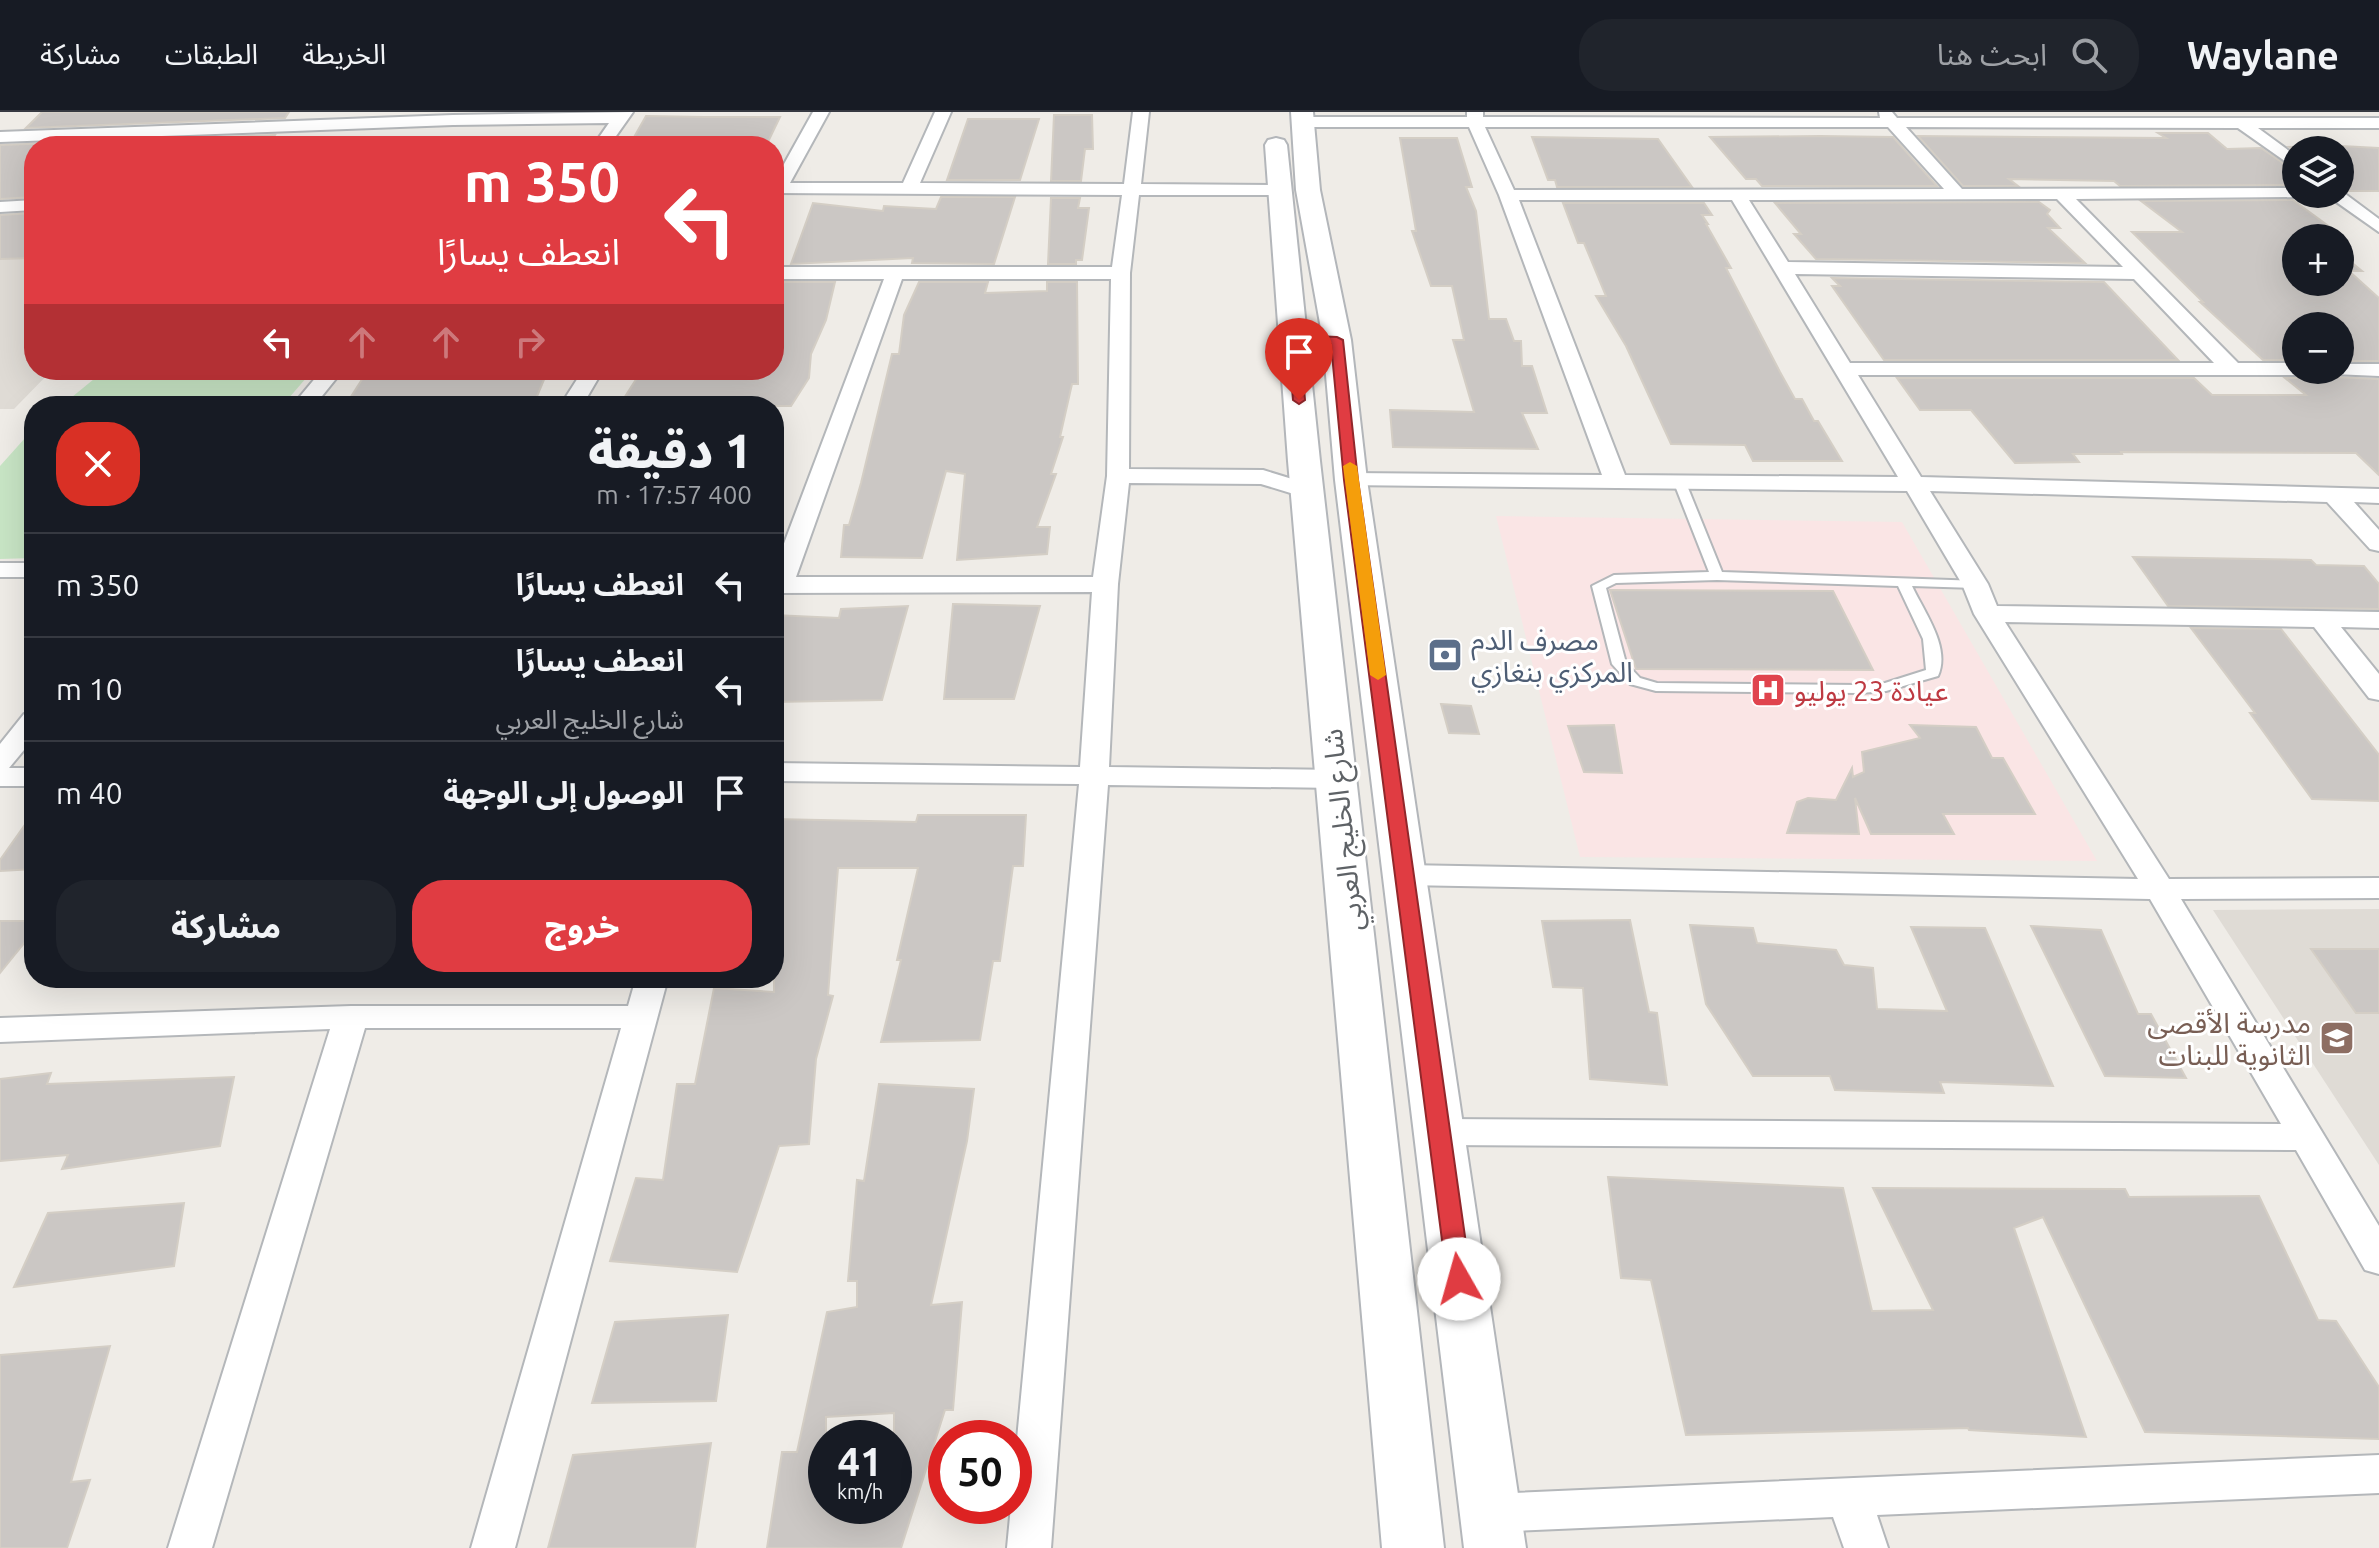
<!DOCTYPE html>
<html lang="ar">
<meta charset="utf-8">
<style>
body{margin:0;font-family:Ubuntu,"Noto Sans Arabic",sans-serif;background:#20242c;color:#f1f3f6;direction:rtl;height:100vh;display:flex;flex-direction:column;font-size:30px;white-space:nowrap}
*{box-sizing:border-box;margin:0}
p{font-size:26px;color:#9ea1a6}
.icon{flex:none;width:44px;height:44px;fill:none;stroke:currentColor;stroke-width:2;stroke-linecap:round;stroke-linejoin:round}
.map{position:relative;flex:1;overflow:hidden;direction:ltr}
.panel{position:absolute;left:24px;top:284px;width:760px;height:592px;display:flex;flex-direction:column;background:#171b24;border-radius:32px;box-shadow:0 8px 32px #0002;direction:rtl}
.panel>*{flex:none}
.banner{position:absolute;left:24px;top:24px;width:760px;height:244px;border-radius:32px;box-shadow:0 8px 32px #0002;direction:rtl;background:#e03c42;color:#fff;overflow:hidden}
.fabs{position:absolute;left:2282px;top:24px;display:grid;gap:16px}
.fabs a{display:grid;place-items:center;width:72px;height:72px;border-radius:50%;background:#171b24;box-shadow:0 8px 32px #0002;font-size:40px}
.speed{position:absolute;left:808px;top:1308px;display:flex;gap:16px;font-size:40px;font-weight:700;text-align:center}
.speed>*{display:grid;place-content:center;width:104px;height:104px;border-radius:50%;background:#171b24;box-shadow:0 8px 32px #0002;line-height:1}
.speed small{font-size:20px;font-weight:400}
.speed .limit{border:12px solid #d22;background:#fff;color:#111}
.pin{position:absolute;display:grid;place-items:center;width:68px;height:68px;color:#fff;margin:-82px -34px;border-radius:50% 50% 50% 0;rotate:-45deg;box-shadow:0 0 8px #0007}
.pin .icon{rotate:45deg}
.me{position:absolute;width:88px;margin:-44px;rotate:353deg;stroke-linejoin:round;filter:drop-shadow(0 0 6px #0008)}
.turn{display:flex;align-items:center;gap:28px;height:168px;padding:0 32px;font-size:36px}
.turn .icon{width:104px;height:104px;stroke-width:2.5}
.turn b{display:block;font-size:56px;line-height:68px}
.lanes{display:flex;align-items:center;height:76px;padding:0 32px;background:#0003;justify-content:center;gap:40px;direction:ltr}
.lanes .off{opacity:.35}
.round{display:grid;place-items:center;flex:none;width:84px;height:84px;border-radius:32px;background:#20242c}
.overview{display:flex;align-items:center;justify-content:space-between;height:136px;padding:0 32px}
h1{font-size:48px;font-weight:800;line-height:60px}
.action{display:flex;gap:16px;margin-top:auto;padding:16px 32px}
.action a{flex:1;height:92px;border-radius:32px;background:#e03c42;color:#fff;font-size:32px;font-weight:800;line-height:92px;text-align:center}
.action a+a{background:#20242c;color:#f1f3f6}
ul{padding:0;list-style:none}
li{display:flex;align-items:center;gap:24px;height:104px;padding:0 32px;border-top:2px solid #363941}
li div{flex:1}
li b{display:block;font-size:30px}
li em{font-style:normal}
header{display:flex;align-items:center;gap:48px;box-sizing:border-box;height:112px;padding:0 40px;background:#171b24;border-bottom:2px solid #363941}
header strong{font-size:38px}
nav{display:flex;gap:44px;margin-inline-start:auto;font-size:28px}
.search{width:560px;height:72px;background:#20242c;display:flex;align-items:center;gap:20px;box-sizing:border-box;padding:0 28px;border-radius:32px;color:#9ea1a6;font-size:30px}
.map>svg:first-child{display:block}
.education{fill:#dfdbd5}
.medical{fill:#fae5e5}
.green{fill:#c8e5c5}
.building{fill:#cbc7c4;stroke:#d4cec5;stroke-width:2;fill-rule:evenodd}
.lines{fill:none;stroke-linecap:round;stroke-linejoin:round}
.lane-casing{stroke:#b4b7ba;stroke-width:4}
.street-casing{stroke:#b4b7ba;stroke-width:4}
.secondary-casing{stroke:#b3b6ba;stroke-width:4}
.lane{fill:#fff;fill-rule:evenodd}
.street{fill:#fff;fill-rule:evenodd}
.secondary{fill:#fff;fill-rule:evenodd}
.route{fill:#e03c42;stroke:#92272b;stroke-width:2}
.slow{fill:#f59e0b}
.labels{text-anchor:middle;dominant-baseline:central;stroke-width:6;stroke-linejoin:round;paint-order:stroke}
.service-label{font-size:28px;fill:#4e5e75;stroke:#fff;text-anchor:start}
.health-label{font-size:28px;fill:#be3a42;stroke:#fff;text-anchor:start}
.street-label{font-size:28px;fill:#5e6266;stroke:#fff}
.education-label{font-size:28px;fill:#785e54;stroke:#fff;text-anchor:end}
</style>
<header>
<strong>Waylane</strong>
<div class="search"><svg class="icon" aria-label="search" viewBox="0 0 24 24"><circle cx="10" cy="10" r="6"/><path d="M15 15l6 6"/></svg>ابحث هنا</div>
<nav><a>الخريطة</a><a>الطبقات</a><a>مشاركة</a></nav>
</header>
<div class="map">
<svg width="2379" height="1436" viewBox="0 0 2379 1436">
<rect width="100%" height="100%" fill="#efece7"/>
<path class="education" d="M34,105V258H52L14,297H0V106Z
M2379,797V1053L2213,798Z"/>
<path class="medical" d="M1496,404L1902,410L2097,749L1580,745Z"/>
<path class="green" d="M105,258H313L282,294H61Z
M34,316V446L0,447V354Z"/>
<path class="building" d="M42,0H289L285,6L26,16Z
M1054,3H1092L1093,37H1085L1081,69H1051Z
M646,4L704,5H780L766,34H629Z
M968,7H1039L1020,68H947Z
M2158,21H2208L2227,37L2261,36L2296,60V73L2120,74L2114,69L2009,67L2018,74H1963L1918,24L2166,26Z
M275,23L269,34H34V85L0,87V33Z
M1820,24L1893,25L1937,74H1762L1756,67H1746L1710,25Z
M1532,25L1658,27L1692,75H1557L1555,68H1548Z
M1400,26H1457L1472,75H1466L1476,99L1489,207H1506L1514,229H1521L1522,254H1532L1547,301H1522L1538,337L1393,335L1390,298L1474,300L1453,228H1464L1452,174H1431L1412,119H1416Z
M2341,34L2379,36V79H2347L2340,75V38L2296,40L2289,35Z
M941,85H1015L994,152L912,151L913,146L791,152L813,91L883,99L884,94L936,97Z
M1051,86H1080L1078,96H1089L1082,148H1076V152H1048Z
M2293,88L2334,118H2312L2321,126H2296V170H2340V141L2362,159H2349L2379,186V249H2340V214H2296V248H2263L2200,190H2203L2132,120H2182L2141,89Z
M2039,90L2050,98L2047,102L2060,116H2048L2085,151L1816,147L1794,122H1801L1775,91Z
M1563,91H1704L1712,103H1702L1708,112H1706L1731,156H1726L1780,260L1795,287H1802L1814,309H1818L1842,349H1753L1745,333L1671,332L1626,234L1596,184H1606L1584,131H1578Z
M34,101V146L0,147V103Z
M1832,166L2104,170L2178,248H1884L1832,174H1840Z
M784,170H835L826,208L811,242L809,266L791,294H619L642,258H774V187Z
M919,170H988L985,181L1047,179V170H1077L1078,272H1072L1060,325H1063L1051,362H1056L1037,415H1050L1047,442L957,448L965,362L946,359L922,446L841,445L844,413H849L861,371L892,242H899L904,203Z
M368,258H548L533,294H345Z
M2309,258H2327L2333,265L2379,267V363L2356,341L2121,340L2122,342H2073L2079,350L2015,351L1971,298H1920L1897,266H2194L2212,283H2306L2285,266H2297Z
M2133,445L2311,448L2316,453L2364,454L2379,472V497L2168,494Z
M1610,478L1833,479L1873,558L1636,557Z
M953,492L1040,494L1014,587H944Z
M908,494L882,588L774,590V503L839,506L841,497Z
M2191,516L2281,517L2379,643V689L2312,687L2250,601H2255Z
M1441,592L1471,594L1479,622L1449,621Z
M1614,613L1622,661L1584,660L1568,614Z
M1910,613L1976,615L1992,646H2003L2035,702H1943L1954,722H1871L1855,686L1859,722L1787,721L1797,690L1808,686L1836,688L1852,656L1853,665L1864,660L1862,640L1920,626Z
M34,700V757L0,759V748Z
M918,703H1026L1023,754H1013L1000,849H993L980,928L881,930L901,848H897L918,756H838L828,883L833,884L816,947L809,1032L779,1034L737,1160L610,1149L636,1066L663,1068L677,972H695L714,876L774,880V707L916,710Z
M1630,808L1649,900L1657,901L1667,973L1590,967L1583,876L1553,875L1542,809Z
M0,809H34V819L0,861Z
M1690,813L1753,816L1757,831L1836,838L1844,853L1873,856L1877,897L1947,899L1911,815L1985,816L2053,974L1940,970L1944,981L1835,978L1830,964H1753L1706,892Z
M2031,814L2101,818L2138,902H2151L2186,966L2105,964Z
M2311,837H2379V901H2356Z
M51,961L47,972L234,965L220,1034L62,1057L68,1043L0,1049V967Z
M879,972L974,977L967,1029L931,1193L962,1190L953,1298H945L901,1436H767L782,1340H797L827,1200L857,1195V1169H848L857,1068L864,1069ZM894,1301V1394H826V1305Z
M1608,1065L1843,1076L1872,1199L1933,1198L1873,1076L2125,1077L2129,1085L2259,1084L2318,1208L2336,1209L2379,1275V1327L2145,1320L2043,1105L2014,1116L2086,1325L1969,1318L1968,1316L1686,1323L1651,1168L1621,1166Z
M184,1091L174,1154L14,1175L48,1101Z
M728,1203L716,1289L592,1291L615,1210Z
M110,1234L71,1370L90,1368L67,1436H0V1243Z
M711,1331L695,1436H548L573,1343Z"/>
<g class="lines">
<g class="lane-casing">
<path id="lane" d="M1680,367L1686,371L1722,460L1980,469V475L1975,476L1912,474C1924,500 1951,535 1938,564L1886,579L1860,581L1656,579L1630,572L1612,552L1592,474L1614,463L1709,460L1674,371ZM1717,468L1898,474L1923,527L1926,558L1885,571L1860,573L1657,571L1640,566L1626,551L1606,476L1616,471Z"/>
</g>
<g class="street-casing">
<path id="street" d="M633,0L609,34H593L609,11L453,13L0,30V20L453,3Z
M813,0H829L790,71H903L935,0H951L920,71L1124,72L1133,0H1149L1141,72L1279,73L1288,78L1279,83H1139L1130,161L1129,357L1263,358L1315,374L1319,379L1315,384L1307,386L1261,372L1129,371L1118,472L1109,655L1337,658L1347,661L1351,667L1347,673L1337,676L1108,673L1051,1436H1007L1011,1394H1014V1359L1079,672L774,669V651L1080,655L1092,480L774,481V458L884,167H774V155H1112L1122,83L774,81V70ZM902,167H1111L1107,364L1093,465H796Z
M1467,0H1483V5L1880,6L1879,0H1892L1897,6H2379V16H2258L2296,44V57L2238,16L1906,15L1962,77L2296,76V82H2304L2302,85L2076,87L2238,251H2296V258H2306L2296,263H1858L1921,365L2379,377V391L2354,390L2379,418V439L2370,437L2327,390L1930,379L1988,472L1997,494L2379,500V516L2341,515L2379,562V588L2369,586L2314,515L2005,510L2169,767L2379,766V786L2181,787L2379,1114V1162L2365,1158L2296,1038L1440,1033L1427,1029L1422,1020L1427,1011L1440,1007L2281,1012L2150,787L1405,773L1394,770L1390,763L1394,756L1405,753L2138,767L1974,502L1962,472L1907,379L1343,373L1340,368L1343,363L1351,361L1602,363L1499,83L1469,15H1303L1295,10L1303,5H1467ZM1485,15H1888L1944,77L1514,78ZM2057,87L2123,155L1788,150L1749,88ZM1519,88H1732L1898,365L1625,363ZM1795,162L2134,167L2214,251H1850Z
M2340,78L2379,107V120L2325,82H2340Z
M34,88V98L0,100V90Z
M2340,252H2379V264L2333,262L2330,258H2340Z
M322,258H343L314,294H292Z
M583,258H603L582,294H560Z
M0,451H34V465H0Z
M34,600V626L9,656H34V674H0V632L24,602Z
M636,866H668L515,1436H471L621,916H365L212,1436H168L330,917L0,930V906L351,894H628Z
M2379,1343V1381L1877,1403L1888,1436H1844L1833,1405L1490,1420L1475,1415L1468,1401L1475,1387L1490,1382Z"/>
</g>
<g class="secondary-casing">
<path id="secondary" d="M1291,0H1313L1320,78L1351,228L1367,368L1526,1436H1464L1335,368L1323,228L1296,78Z
M1276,26L1284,28L1287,33L1320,349L1444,1436H1382L1288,349L1265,33L1268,28Z"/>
</g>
<use href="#lane" class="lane"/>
<use href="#street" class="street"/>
<use href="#secondary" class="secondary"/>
</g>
<path class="route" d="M1294,223L1337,225L1343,228L1358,368L1471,1167L1467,1173L1459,1176L1451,1173L1447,1167L1344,368L1331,232L1300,231L1305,288L1299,292L1293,288L1288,227Z"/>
<path class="slow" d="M1350,350L1357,354L1386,563L1378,568L1370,563L1343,354Z"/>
<defs>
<g id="bank-square" transform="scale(1.8)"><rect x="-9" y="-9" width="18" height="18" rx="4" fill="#5c6f8a" stroke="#fff"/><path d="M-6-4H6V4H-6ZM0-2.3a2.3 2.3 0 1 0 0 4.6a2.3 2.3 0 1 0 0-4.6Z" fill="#fff"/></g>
<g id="hospital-square" transform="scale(1.8)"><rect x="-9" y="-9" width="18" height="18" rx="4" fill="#e0444e" stroke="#fff"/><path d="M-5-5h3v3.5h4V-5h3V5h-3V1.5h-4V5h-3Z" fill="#fff"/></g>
<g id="school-square" transform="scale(1.8)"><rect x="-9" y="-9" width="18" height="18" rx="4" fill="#8d6e63" stroke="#fff"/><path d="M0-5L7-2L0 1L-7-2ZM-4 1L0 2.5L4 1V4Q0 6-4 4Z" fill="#fff"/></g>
</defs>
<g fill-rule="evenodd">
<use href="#bank-square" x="1445" y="543"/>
<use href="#hospital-square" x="1768" y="578"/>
<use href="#school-square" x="2337" y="926"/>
</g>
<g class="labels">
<g class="service-label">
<text x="1471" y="527">مصرف الدم<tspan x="1471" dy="32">المركزي بنغازي</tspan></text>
</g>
<g class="health-label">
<text x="1794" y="578">عيادة 23 يوليو</text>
</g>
<g class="street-label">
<text transform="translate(1342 718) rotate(-96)">شارع الخليج العربي</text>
</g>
<g class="education-label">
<text x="2311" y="910">مدرسة الأقصى<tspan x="2311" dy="32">الثانوية للبنات</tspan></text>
</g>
</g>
</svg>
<div class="fabs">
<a><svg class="icon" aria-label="layers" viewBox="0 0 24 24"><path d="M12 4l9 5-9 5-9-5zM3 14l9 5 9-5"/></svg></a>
<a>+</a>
<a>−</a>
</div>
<div class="speed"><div>41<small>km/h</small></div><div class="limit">50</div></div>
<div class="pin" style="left:1299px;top:288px;background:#d93025"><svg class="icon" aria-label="arrive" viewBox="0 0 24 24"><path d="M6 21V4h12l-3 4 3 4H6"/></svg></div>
<svg class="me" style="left:1459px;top:1167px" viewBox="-20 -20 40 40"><circle r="19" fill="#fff"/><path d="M0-13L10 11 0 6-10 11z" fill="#e03c42"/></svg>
<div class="banner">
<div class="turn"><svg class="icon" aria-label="left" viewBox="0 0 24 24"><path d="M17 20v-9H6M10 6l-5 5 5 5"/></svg><div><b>350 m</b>انعطف يسارًا</div></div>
<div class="lanes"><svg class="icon" aria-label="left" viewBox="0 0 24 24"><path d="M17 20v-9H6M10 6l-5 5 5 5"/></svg><svg class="icon off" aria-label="ahead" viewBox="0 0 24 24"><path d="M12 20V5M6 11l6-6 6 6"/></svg><svg class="icon off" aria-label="ahead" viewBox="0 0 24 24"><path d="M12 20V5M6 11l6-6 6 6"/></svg><svg class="icon off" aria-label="right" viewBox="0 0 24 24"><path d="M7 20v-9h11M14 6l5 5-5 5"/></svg></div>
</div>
<section class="panel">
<div class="overview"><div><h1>1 دقيقة</h1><p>400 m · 17:57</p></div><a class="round" style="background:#d93025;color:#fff"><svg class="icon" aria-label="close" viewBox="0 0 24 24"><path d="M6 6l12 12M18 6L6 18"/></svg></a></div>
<ul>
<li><svg class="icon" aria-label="left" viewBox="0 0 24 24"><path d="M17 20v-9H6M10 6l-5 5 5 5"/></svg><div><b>انعطف يسارًا</b></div><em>350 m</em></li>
<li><svg class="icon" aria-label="left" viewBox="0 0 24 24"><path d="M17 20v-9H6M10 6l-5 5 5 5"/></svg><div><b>انعطف يسارًا</b><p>شارع الخليج العربي</p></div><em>10 m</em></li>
<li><svg class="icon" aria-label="arrive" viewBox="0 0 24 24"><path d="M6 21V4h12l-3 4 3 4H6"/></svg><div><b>الوصول إلى الوجهة</b></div><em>40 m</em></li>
</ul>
<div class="action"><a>خروج</a><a>مشاركة</a></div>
</section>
</div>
